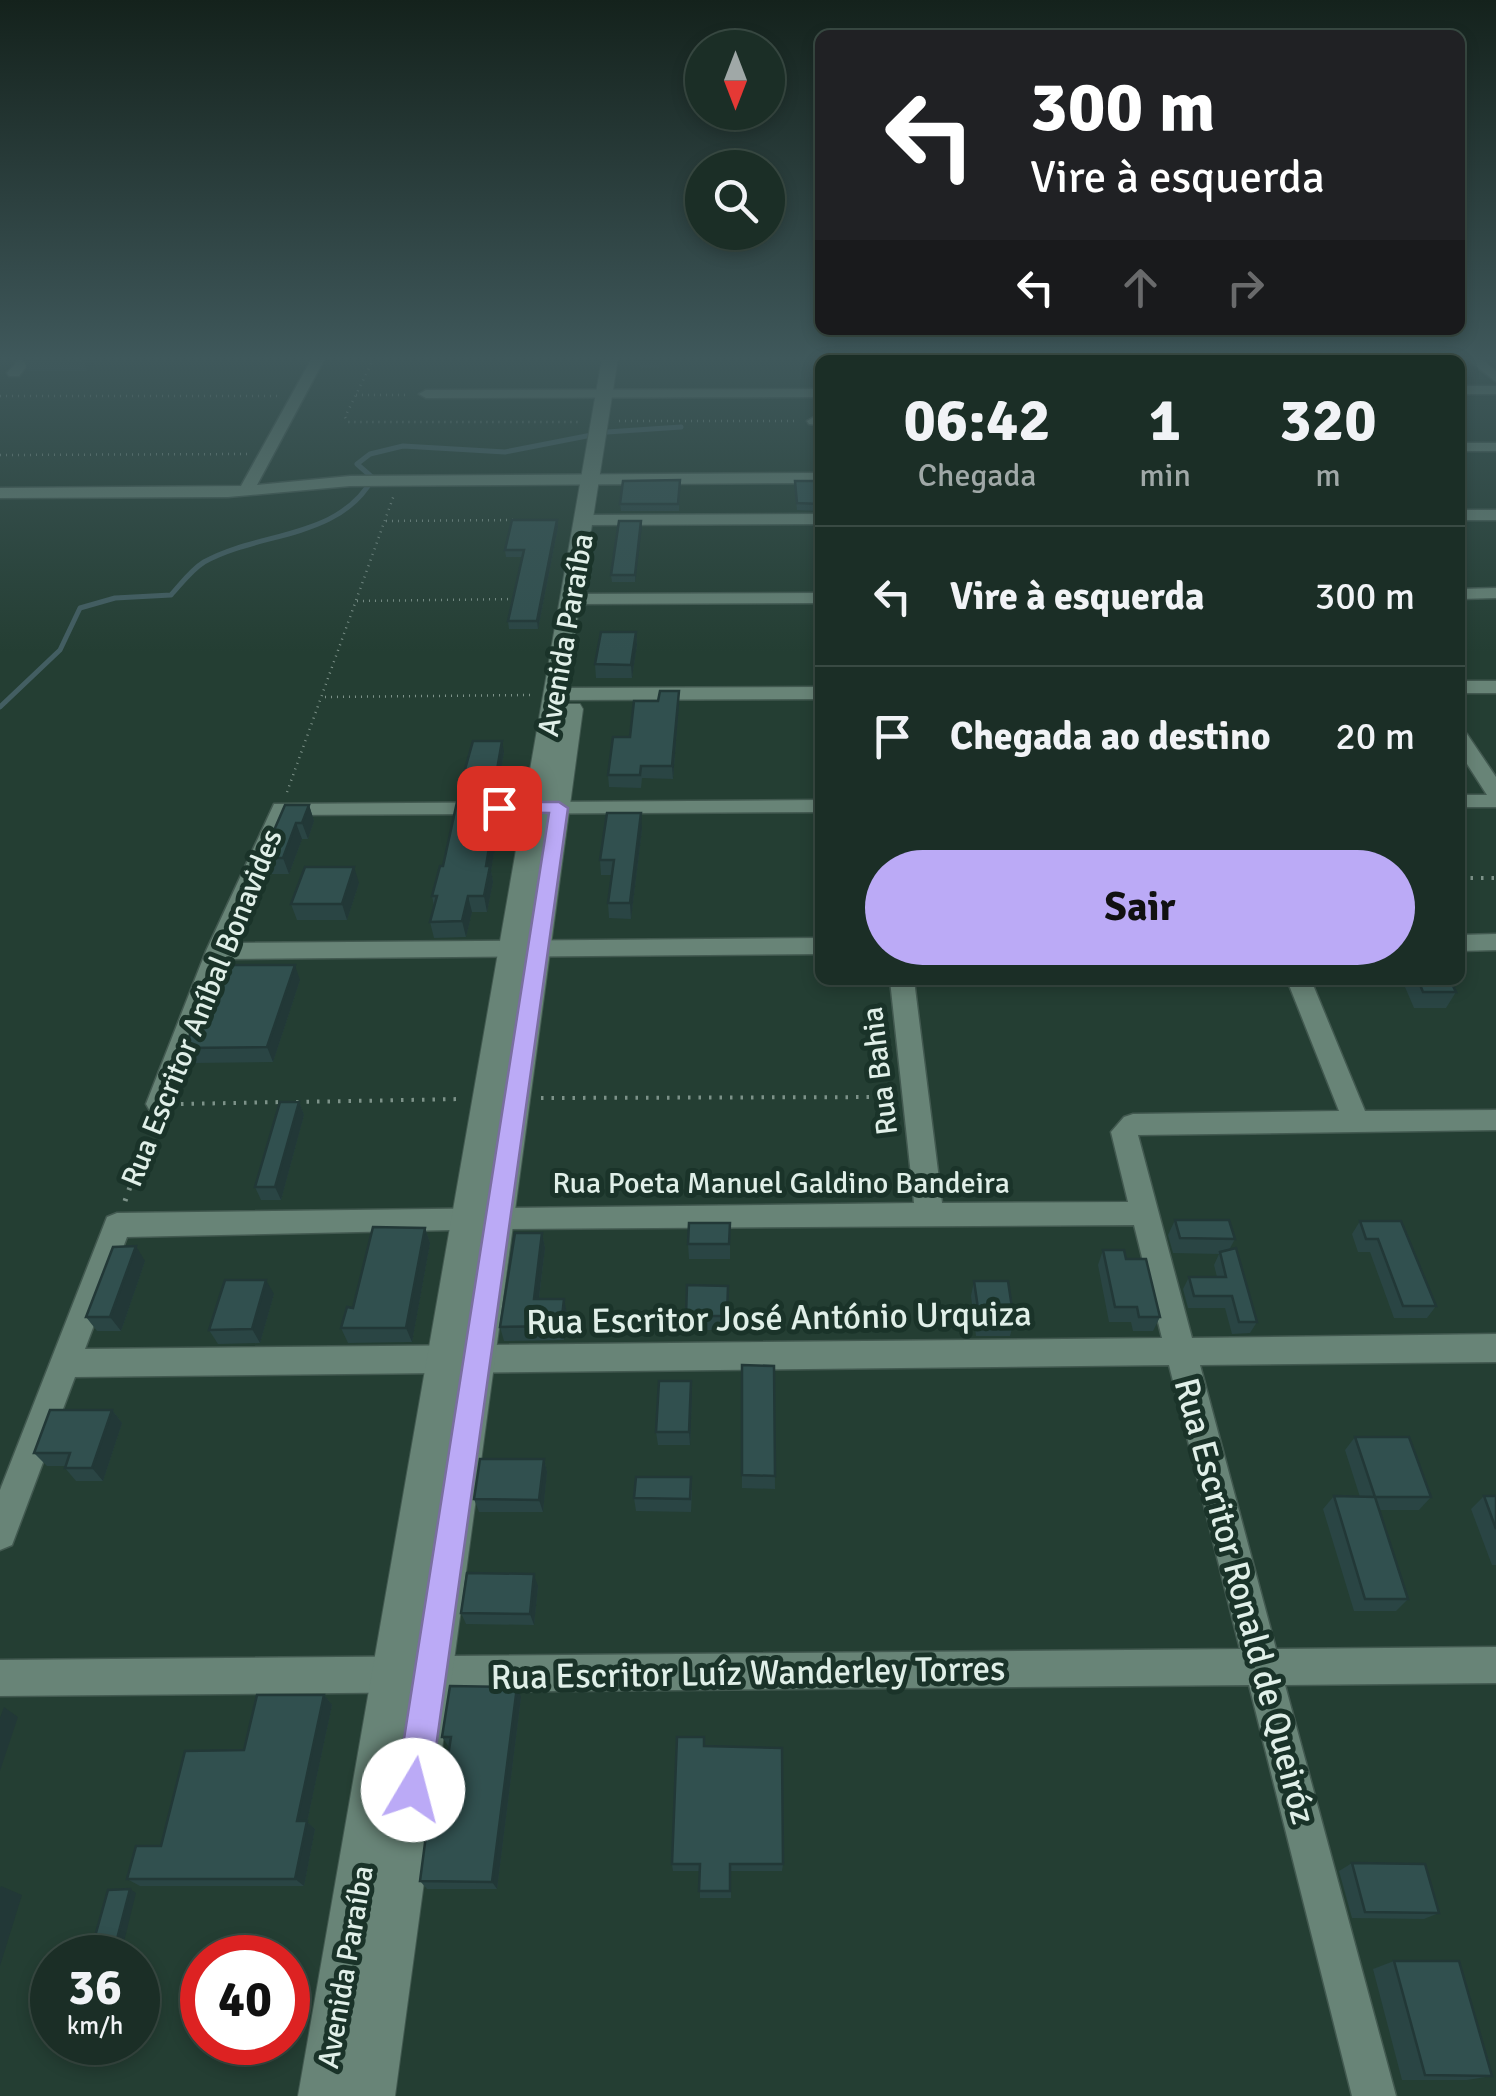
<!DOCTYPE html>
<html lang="pt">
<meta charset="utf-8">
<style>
body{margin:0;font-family:Signika,sans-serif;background:#283a32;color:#f1f3f6;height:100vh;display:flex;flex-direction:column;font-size:38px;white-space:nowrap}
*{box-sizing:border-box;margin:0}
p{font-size:32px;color:#a0a8a7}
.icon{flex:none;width:55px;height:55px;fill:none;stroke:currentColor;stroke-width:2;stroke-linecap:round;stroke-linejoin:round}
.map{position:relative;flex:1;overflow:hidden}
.side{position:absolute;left:815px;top:355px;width:650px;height:630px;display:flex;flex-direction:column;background:#1b2e26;border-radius:15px;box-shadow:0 5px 15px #0003,0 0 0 2px #394a43}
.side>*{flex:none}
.guide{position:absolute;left:815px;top:30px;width:650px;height:305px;border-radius:15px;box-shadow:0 5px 15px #0003,0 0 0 2px #394a43;background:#202124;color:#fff;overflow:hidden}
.needle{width:65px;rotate:180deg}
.fabs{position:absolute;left:685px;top:30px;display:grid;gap:20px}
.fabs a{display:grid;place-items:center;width:100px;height:100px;border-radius:50%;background:#1b2e26;box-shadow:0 5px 15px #0003,0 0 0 2px #394a43;font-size:50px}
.speed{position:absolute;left:30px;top:1935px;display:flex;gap:20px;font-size:50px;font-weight:700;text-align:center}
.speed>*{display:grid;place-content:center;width:130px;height:130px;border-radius:50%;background:#1b2e26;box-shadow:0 5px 15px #0003,0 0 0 2px #394a43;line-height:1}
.speed small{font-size:25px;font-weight:400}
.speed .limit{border:15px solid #d22;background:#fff;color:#111}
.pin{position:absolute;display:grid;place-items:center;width:85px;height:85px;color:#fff;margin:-42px;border-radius:20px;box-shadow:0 5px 15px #0006}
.me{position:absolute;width:110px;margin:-55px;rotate:8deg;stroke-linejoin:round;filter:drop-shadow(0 0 8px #0008)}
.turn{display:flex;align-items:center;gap:35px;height:210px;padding:0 50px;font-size:45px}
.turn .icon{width:130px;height:130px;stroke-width:2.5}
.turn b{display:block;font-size:70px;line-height:85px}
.lanes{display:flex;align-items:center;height:95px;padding:0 50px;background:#0003;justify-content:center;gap:50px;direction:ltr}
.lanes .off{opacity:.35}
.eta{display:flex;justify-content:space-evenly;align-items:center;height:170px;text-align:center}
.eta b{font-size:60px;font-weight:700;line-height:70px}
.button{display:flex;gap:20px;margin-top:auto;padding:20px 50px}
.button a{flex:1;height:115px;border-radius:60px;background:#bbaaf6;color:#111;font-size:40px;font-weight:700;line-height:115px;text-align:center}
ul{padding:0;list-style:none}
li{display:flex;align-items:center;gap:30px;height:140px;padding:0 50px;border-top:2px solid #394a43}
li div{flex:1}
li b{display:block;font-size:38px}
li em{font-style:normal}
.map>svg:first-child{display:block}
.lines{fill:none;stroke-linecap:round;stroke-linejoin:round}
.stream{stroke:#435e62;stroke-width:5}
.street-casing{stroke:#425950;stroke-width:3}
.secondary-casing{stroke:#425950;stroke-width:2}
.path-far2{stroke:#7d9289;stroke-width:2.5;stroke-dasharray:1 5;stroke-linecap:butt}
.path-far1{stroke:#7d9289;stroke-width:4;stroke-dasharray:2.5 8;stroke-linecap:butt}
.path{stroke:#7d9289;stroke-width:5;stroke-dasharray:2.5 9;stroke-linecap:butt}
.street{fill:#688477;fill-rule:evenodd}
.secondary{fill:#688477;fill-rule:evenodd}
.wall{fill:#2a4544}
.shaded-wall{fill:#223837}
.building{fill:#31504f;stroke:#223837;stroke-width:2.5}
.route{fill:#bbaaf6;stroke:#7a6ea0;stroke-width:2.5}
.labels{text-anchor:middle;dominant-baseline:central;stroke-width:10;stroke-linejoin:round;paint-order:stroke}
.street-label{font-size:30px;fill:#e0efe8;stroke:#1a3329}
.near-street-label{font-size:35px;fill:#e0efe8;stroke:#1a3329}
</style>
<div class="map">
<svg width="1496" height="2096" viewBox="0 0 1496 2096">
<rect width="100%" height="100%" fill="#243e33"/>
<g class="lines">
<path class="stream" d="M0,707L60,650L80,608L115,598L171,595C181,584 191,570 204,562C259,531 339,540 373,478L357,464L370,454L403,446L505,452L607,432L681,427"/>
<g class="street-casing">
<path id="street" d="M20,358H33L19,376H9L7,373Z
M312,358H325L257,485L350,476L820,473V483L350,486L228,497L0,498V488L241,486Z
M915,358H929V360H915Z
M1209,358H1222L1223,360H1209Z
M1466,358H1480L1496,371V382Z
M1460,386H1496V394H1460Z
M820,389V397L426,398L419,394L426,390Z
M814,417H820V425L809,424L807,421Z
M1460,443H1496V451H1460Z
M1460,510H1496V520H1460Z
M820,514V524L586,525L578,520L586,515Z
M1496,588V598L1460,599V589Z
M820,593V603L572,604L563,599L572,594Z
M1460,681H1496V693H1460Z
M820,687V699L555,700L546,694L555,688Z
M1460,732L1467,734L1496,777V807H1460V795H1487L1460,753Z
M820,800V812L289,815L233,943L820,938V954L227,959L168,1111H150L146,1104L206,951L274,804Z
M1496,934V950L1460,951V935Z
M890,980H914L942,1203L1128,1202L1111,1132L1124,1117L1133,1114L1339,1111L1287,980H1311L1365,1111L1496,1110V1130L1138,1135L1192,1338L1496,1334V1362L1200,1365L1276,1649L1496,1647V1683L1285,1685L1396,2096H1352L1249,1685L0,1696V1660L1240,1649L1169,1365L75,1377L12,1545L0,1550V1490L107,1217L117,1213L914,1203ZM1134,1225L1162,1338L85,1349L127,1237L498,1229Z"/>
</g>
<g class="secondary-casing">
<path id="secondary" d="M602,358H618L564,704H580L583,709L395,2096H298Z"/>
</g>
<path class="path-far2" d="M374,358L345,417L348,422H579
M356,395H406
M0,396H280
M619,421H799
M0,455L248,454
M386,521L517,520
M357,601L517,599
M325,697L530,695
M287,792L394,495"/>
<path class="path-far1" d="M1460,878H1496
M541,1098L892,1097
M296,1102L462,1099
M181,1104L282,1102
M143,1150L153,1121"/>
<path class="path" d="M125,1201L144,1148"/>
<use href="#street" class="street"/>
<use href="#secondary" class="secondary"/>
</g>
<path class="wall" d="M27,358H99L87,371H28L24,361Z
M640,358H660L659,368H640Z
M680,480L679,511H621L620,504Z
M820,481V511L797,510L795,488Z
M557,520L558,527L538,629H509L508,621L522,557H506L505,550Z
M641,521L635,582H612L611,575Z
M636,632L637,645L632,678H596L595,664Z
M679,703L673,779L642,778L641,788L609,787L608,775L630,737Z
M504,752L496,799H463L460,787Z
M309,805L314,821L308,839H302L289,874H267L262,858Z
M490,806L499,822L491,871L493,882L487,912H472L466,937L434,938L430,922L434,906L432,896L443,866Z
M642,829L631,919L609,918L608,903L611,875H601L600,860Z
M359,883L347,920H297L291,904Z
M300,980L273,1062L192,1063L185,1048Z
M1402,980H1450L1456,992L1446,1008H1414Z
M299,1102L304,1115L281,1200H261L255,1187Z
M1175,1220L1235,1239L1229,1250L1257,1322L1250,1333L1232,1334L1225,1308H1188L1183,1289L1189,1277H1217L1214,1265L1219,1254L1173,1253L1168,1235Z
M1360,1221H1401L1436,1306L1427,1318H1394L1370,1252H1358L1352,1234Z
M730,1223V1259H689L688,1244Z
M425,1228L430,1243L412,1342L348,1343L341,1328L353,1308Z
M542,1233L545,1248L539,1299L567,1313L564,1340L504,1341L500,1327Z
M1103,1250L1126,1259L1160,1317L1153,1331H1133L1131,1322H1109L1098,1265Z
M145,1261L121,1331H97L86,1317Z
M974,1281L1014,1321L1010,1336H976L971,1296Z
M728,1286V1330H687L686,1316Z
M274,1294L260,1343L218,1344L209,1330Z
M742,1365L774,1366L775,1489L742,1488Z
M692,1394L690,1445H658L656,1432Z
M112,1410L122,1423L103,1481H76L65,1468V1466H47L34,1453Z
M1355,1437L1431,1497L1419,1510H1379L1408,1599L1396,1611H1354L1323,1509L1334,1496L1360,1497L1345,1450Z
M544,1459L547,1472L543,1512H479L474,1499Z
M692,1490L691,1512L636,1511L634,1498Z
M1484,1496H1496V1565H1492L1471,1509Z
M538,1586L534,1625L466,1624L461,1613Z
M324,1695L332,1705L307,1822L315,1829L304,1886H140L127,1879L161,1846L244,1750Z
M521,1697L497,1889H427L420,1881L438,1820L449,1747L442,1737Z
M705,1746L783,1864L782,1871H731V1898H700V1871H673L672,1864Z
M1352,1863L1439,1913L1424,1919L1352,1918L1339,1871Z
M1394,1961L1492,2076L1467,2080H1402L1373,1969Z"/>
<path class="shaded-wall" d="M87,358H99L87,371L84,362Z
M557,520L558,527L538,629L537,621Z
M641,521L642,528L635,582V575Z
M636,632L637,645L632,678L631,665Z
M679,691V703L673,779L672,766Z
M502,741L504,752L496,799L494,787Z
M309,805L314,821L308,839L302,823Z
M496,806L499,822L491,871L493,882L487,912L484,896L486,866Z
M641,813L642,829L631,919L630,903Z
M296,823L302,839L289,874L283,858Z
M354,867L359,883L347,920L342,904Z
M468,896L472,912L466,937L462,921Z
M295,965L300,980L273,1062L267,1047Z
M299,1102L304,1115L281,1200L275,1187Z
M425,1228L430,1243L412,1342L406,1328Z
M542,1233L545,1248L537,1313L534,1299Z
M136,1246L145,1261L121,1331L110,1317Z
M266,1280L274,1294L260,1343L252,1329Z
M564,1299L567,1313L564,1340L561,1326Z
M691,1381L692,1394L690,1445L689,1432Z
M112,1410L122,1423L103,1481L92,1468Z
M544,1459L547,1472L543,1512L539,1500Z
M534,1574L538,1586L534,1625L530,1614Z
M517,1687L521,1697L497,1889L492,1882Z
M324,1695L332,1705L307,1822L315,1829L304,1886L295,1879L297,1821Z
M4,1707L18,1717L0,1771V1718Z
M1,1886L22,1895L0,1966V1888Z
M130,1889L136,1893L120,1958H112Z"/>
<path class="building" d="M27,358H87L84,362L24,361Z
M640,358H659L658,361H639Z
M680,480L678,504H620L623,481Z
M795,481H820V504L797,503Z
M512,520H557L537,621H508L524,550H505Z
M619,521H641L635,575H611Z
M601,632H636L631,665L595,664Z
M660,691H679L672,766H641L640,775H608L613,737H630L634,701H658Z
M473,741H502L494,787H460Z
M457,802H489L488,806H496L486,866H490L484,896H468L462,921L430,922L437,896H432L440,866H443Z
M285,805H309L302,823H296L283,858H262Z
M607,813H641L630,903H608L614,860H600Z
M305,867H354L342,904H291Z
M216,965H295L267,1047L185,1048Z
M1418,980H1450L1456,992H1423Z
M280,1102H299L275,1187H255Z
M1175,1220H1229L1235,1239L1180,1238Z
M1360,1221H1401L1436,1306H1403L1378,1239H1366Z
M689,1223H730L729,1244H688Z
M373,1227L425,1228L406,1328H341L347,1307L353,1308Z
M515,1233H542L534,1299H564L561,1326L500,1327Z
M136,1246L110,1317H86L113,1247Z
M1236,1248L1257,1322H1239L1232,1296H1194L1189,1277H1226L1220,1252Z
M1103,1250H1124L1126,1259H1146L1160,1317H1139L1137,1307H1115Z
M225,1280H266L252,1329L209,1330Z
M974,1281H1008L1014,1321L980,1322Z
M687,1285L728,1286L727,1316H686Z
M742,1365L774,1366L775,1476L742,1475Z
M659,1381H691L689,1432H656Z
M50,1410H112L92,1468H65L70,1453H34Z
M1355,1437H1409L1431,1497H1375Z
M480,1459H544L539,1500L474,1499Z
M636,1477H691L690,1499L634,1498Z
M1334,1496L1375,1497L1408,1599H1365Z
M1484,1496H1496V1529Z
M467,1573L534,1574L530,1614L461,1613Z
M450,1686L517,1687L492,1882L420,1881L428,1820H438L451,1737H442Z
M257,1695H324L297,1821H307L295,1879H127L136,1846H161L185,1751L244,1750Z
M677,1737H704V1746L782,1748L783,1864H730V1891H699L700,1864H672Z
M1352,1863L1425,1864L1439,1913L1365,1912Z
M130,1889L112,1958H89L108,1890Z
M1394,1961H1459L1492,2076L1425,2075Z"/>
<linearGradient id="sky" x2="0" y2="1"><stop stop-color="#14221c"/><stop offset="0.55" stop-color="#3f585b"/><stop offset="1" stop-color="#3f585b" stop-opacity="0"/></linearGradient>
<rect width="1496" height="652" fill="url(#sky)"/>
<path class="route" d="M499,802H559L568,808L430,1790L425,1802L413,1807L401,1802L396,1790L549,813L493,812L490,808Z"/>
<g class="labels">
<g class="street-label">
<text transform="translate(566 635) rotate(-80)">Avenida Paraíba</text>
<text transform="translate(202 1008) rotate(-68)">Rua Escritor Aníbal Bonavides</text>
<text transform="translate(880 1071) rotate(-97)">Rua Bahia</text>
<text x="781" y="1183">Rua Poeta Manuel Galdino Bandeira</text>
<text transform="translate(346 1967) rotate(-80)">Avenida Paraíba</text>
</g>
<g class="near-street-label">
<text transform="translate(779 1318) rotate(-1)">Rua Escritor José António Urquiza</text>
<text transform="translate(1245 1601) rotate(75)">Rua Escritor Ronald de Queiróz</text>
<text transform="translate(748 1673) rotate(-1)">Rua Escritor Luíz Wanderley Torres</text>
</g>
</g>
</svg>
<div class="fabs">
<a><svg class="needle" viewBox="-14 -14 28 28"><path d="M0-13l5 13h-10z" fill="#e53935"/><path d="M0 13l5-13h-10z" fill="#a0a8a7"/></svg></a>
<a><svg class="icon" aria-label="search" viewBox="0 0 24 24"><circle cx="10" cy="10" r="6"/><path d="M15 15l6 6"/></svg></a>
</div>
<div class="speed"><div>36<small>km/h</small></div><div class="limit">40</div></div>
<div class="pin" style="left:499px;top:808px;background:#d93025"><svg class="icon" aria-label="arrive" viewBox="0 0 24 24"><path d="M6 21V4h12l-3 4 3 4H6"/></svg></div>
<svg class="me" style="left:413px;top:1790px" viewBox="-20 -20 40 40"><circle r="19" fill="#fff"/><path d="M0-13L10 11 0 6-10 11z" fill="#bbaaf6"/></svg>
<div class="guide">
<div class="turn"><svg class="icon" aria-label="left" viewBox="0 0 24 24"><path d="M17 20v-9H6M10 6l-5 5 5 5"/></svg><div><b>300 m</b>Vire à esquerda</div></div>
<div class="lanes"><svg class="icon" aria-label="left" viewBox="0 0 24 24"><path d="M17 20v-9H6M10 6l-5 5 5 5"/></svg><svg class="icon off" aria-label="ahead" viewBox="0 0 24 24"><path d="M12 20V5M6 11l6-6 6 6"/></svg><svg class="icon off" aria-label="right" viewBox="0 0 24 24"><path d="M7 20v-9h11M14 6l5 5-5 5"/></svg></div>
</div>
<section class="side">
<div class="eta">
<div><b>06:42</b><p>Chegada</p></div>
<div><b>1</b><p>min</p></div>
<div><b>320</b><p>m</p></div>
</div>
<ul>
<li><svg class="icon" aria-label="left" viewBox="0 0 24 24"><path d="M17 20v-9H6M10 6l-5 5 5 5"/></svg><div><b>Vire à esquerda</b></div><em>300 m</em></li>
<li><svg class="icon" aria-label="arrive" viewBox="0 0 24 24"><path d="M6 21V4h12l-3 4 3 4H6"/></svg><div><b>Chegada ao destino</b></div><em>20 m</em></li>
</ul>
<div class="button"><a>Sair</a></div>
</section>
</div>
